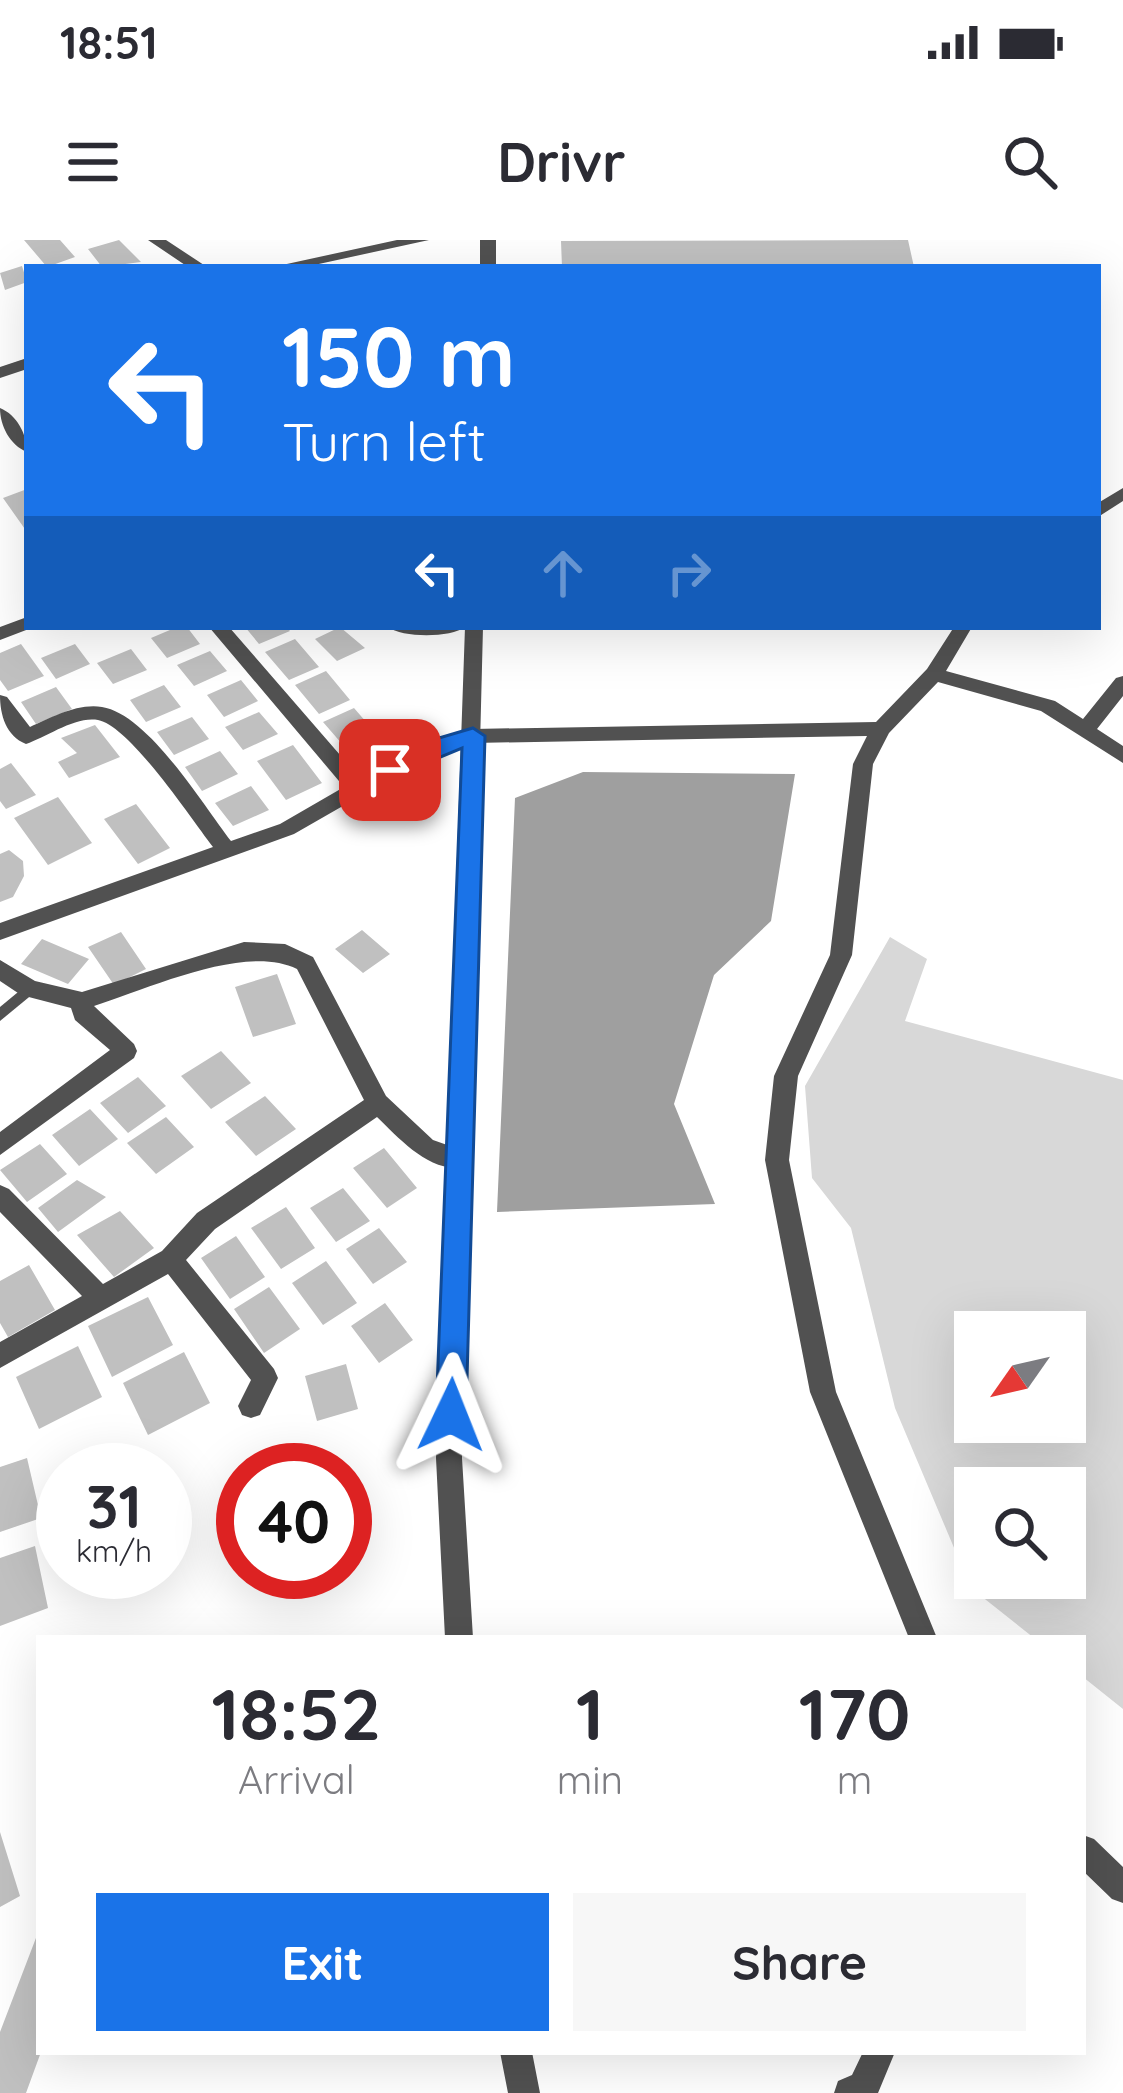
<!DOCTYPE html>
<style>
body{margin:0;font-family:Quicksand,sans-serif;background:#f7f7f7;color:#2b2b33;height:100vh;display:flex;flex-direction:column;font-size:45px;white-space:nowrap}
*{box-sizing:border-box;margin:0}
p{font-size:39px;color:#7c7c81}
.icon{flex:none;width:66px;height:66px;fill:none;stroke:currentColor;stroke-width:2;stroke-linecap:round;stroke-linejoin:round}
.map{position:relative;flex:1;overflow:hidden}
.side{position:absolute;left:36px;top:1395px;width:1050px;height:420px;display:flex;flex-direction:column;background:#fff;border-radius:0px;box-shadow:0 12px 48px #0002}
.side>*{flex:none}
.banner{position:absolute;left:24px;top:24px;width:1077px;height:366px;border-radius:0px;box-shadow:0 12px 48px #0002;background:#1a73e8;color:#fff;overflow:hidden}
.needle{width:78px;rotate:236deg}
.controls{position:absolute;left:954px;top:1071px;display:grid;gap:24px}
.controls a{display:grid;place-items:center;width:132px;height:132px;border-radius:0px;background:#fff;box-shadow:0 12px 48px #0002;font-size:60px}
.speed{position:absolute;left:36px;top:1203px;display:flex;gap:24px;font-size:60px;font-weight:700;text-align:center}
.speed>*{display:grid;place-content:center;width:156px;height:156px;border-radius:50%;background:#fff;box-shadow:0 12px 48px #0002;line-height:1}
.speed small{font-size:30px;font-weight:400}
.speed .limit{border:18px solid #d22;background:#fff;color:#111}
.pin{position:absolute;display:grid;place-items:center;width:102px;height:102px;color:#fff;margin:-51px;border-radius:24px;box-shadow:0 6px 18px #0006}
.me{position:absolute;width:132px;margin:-66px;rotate:2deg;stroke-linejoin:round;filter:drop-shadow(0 0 9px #0008)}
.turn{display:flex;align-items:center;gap:42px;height:252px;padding:0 60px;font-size:54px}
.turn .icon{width:156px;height:156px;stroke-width:2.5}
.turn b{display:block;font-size:84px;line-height:102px}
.lanes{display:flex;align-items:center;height:114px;padding:0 60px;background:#0003;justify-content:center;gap:60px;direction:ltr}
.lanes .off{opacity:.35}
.eta{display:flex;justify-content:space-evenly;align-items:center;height:204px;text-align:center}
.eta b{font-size:72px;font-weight:700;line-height:84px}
.cta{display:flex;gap:24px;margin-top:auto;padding:24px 60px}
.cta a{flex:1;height:138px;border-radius:0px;background:#1a73e8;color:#fff;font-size:48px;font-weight:700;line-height:138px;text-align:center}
.cta a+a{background:#f7f7f7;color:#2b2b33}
.status{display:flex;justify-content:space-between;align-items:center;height:84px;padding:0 60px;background:#fff;direction:ltr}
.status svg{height:33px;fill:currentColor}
header{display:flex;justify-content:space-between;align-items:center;height:156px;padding:0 60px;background:#fff;font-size:54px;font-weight:700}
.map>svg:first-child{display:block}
.green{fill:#d8d8d8;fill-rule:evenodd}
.water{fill:#9f9f9f}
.building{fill:#c0c0c0}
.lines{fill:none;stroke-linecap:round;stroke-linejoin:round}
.service{fill:#515151;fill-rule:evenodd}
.minor{fill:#515151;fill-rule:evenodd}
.tertiary{fill:#515151;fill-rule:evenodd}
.route{fill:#1a73e8;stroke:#114b97;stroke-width:3}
</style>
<div class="status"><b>18:51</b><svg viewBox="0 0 49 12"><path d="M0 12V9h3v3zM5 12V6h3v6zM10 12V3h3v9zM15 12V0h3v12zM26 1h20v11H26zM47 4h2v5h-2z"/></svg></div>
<header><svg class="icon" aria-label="menu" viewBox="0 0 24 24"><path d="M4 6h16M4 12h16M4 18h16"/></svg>Drivr<svg class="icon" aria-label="search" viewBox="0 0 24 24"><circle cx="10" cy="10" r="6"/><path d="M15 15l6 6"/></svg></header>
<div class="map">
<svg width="1123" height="1853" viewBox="0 0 1123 1853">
<rect width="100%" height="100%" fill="#fff"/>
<path class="green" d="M890,697L927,719L905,781L1123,840V1469L1083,1437V1398H1034L971,1348L895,1168L851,988L812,938L805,846ZM975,1092H1065V1182H975ZM975,1248H1065V1338H975Z"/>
<path class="water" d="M583,532L795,534L771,681L714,735L674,864L715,964L497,972L515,558Z"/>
<path class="building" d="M24,0H60L75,17L47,27Z
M119,0L141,22L102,27L88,9Z
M908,0L914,27H562L561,1Z
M22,26L27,42L5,50L0,33Z
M27,249V292L3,258Z
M177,387H187L200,404L167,418L151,398Z
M245,387H286L290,391L259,404Z
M340,387L365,408L337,421L315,399Z
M295,399L319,427L289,440L265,412Z
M21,404L44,436L8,451L0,440V413Z
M75,404L90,424L56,439L41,418Z
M131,409L147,430L113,444L97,423Z
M210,411L227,431L194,446L177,425Z
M326,431L350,460L319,474L295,445Z
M241,440L258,461L224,477L207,455Z
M164,445L181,467L146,482L130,460Z
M56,447L72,469L36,484L21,462Z
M354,468L380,498L349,512L323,482Z
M259,472L278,494L243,510L225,487Z
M192,477L209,499L174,515L157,492Z
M95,485L120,517L69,538L58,522L77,513L61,498Z
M293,505L322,543L286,560L257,521Z
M220,511L238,534L202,551L185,527Z
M11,523L36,555L6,569L0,561V529Z
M251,546L269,570L233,586L215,563Z
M58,557L92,603L48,625L14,578Z
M136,564L170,608L138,624L104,579Z
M9,610L23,621L24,636L13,657L0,662V614Z
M362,690L390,714L363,733L335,709Z
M121,692L146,729L114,745L88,707Z
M42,699L89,719L68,744L21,724Z
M277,734L296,784L253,797L235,747Z
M221,811L251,843L211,869L181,836Z
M138,837L166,866L128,893L100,863Z
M265,856L296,889L256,916L225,882Z
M90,869L118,899L79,926L52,895Z
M166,877L194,907L156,934L127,903Z
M40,904L67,934L27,962L0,930Z
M384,908L417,948L387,968L353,928Z
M77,940L106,957L58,992L38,968Z
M343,948L370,981L336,1002L310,968Z
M286,967L315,1008L281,1029L251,988Z
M120,971L154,1008L114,1037L77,995Z
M379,988L407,1022L373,1044L346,1009Z
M236,996L265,1037L230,1059L201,1018Z
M326,1021L357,1063L323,1085L292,1043Z
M29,1025L55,1070L8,1097L0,1083V1041Z
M269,1047L300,1089L264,1113L234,1069Z
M148,1057L173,1105L112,1137L88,1086Z
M385,1063L413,1100L379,1123L351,1086Z
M78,1106L102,1157L39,1189L16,1137Z
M184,1112L210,1163L148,1195L123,1143Z
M346,1124L358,1169L317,1181L305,1136Z
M27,1218L41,1278L0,1292V1227Z
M35,1306L48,1368L0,1386V1318Z
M0,1592L20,1656L0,1667Z
M39,1690L41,1812L26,1853H0V1792Z"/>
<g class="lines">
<path class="service" d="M29,743L36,749L34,753L0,781V767Z"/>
<path class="minor" d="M148,0H166L207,27H188Z
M397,0H429L305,27H273Z
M27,118V129L0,138V127Z
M0,168C17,175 27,194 27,212C10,205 0,186 0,168Z
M1123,248V261L1098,277V263Z
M27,377V387H34L0,400V387Z
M209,387H229L360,538L416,506L473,489L876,482L927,429L954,387H972L946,431L1055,461L1083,479L1116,438L1123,436V456L1097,489L1123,506V523L1041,471L938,442L889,493L873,524L852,715L798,836L789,920L836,1152L937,1398H909L810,1152L765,920L774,836L830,715L853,524L867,496L473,503L430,516L294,594L0,700V683L213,607C192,580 130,486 98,480C75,476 47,497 26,504C6,496 0,475 0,455L7,457L30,487C51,478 77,463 102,467C148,474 203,565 231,601L280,584L344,547Z
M388,387H465C451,398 402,398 388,387Z
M244,702L285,704L313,717L386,856L433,900L467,912L471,919L467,926C432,936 400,899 377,877L215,989L186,1020L274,1129L278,1138L260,1175L251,1178L242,1175L238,1166L251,1140L168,1034L0,1128V1102L82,1056L0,972V945L9,949L103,1044L162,1011L197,973L364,860L297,729C245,703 148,749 94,766L134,804L137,811L134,818L0,915V892L110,810L75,780L71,768L21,755L0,741V720L35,741L82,752Z
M1083,1595L1094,1599L1123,1627V1663L1112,1659L1083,1631Z
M863,1812H895L878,1853H834L838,1841L852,1835Z"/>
<path class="tertiary" d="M480,0H496V27H480Z
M465,387H483L462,1218L473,1398H445L436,1218Z
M500,1812H532L540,1853H508Z"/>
</g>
<path class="route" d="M473,488L485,496L466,1175L461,1185L451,1190L440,1185L436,1175L462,508L390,538L379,530L415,505Z"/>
</svg>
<div class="controls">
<a><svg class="needle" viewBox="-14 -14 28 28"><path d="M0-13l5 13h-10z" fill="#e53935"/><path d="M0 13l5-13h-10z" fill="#7c7c81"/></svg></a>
<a><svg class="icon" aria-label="search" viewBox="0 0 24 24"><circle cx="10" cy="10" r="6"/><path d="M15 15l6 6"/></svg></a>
</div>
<div class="speed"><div>31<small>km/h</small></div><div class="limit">40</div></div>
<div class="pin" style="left:390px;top:530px;background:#d93025"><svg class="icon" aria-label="arrive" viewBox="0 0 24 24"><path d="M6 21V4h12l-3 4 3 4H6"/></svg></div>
<svg class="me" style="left:451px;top:1175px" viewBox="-20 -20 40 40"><path d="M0-17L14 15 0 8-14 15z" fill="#1a73e8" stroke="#fff" stroke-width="4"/></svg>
<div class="banner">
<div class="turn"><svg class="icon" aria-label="left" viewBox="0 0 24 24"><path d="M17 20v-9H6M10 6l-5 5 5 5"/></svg><div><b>150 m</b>Turn left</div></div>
<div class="lanes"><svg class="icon" aria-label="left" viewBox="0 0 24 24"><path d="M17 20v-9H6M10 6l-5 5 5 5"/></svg><svg class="icon off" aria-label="ahead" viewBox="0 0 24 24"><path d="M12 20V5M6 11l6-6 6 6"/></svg><svg class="icon off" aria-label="right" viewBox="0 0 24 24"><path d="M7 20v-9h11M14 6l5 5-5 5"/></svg></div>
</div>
<section class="side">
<div class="eta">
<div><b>18:52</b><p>Arrival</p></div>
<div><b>1</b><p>min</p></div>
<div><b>170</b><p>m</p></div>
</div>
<div class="cta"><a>Exit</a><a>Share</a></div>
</section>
</div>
